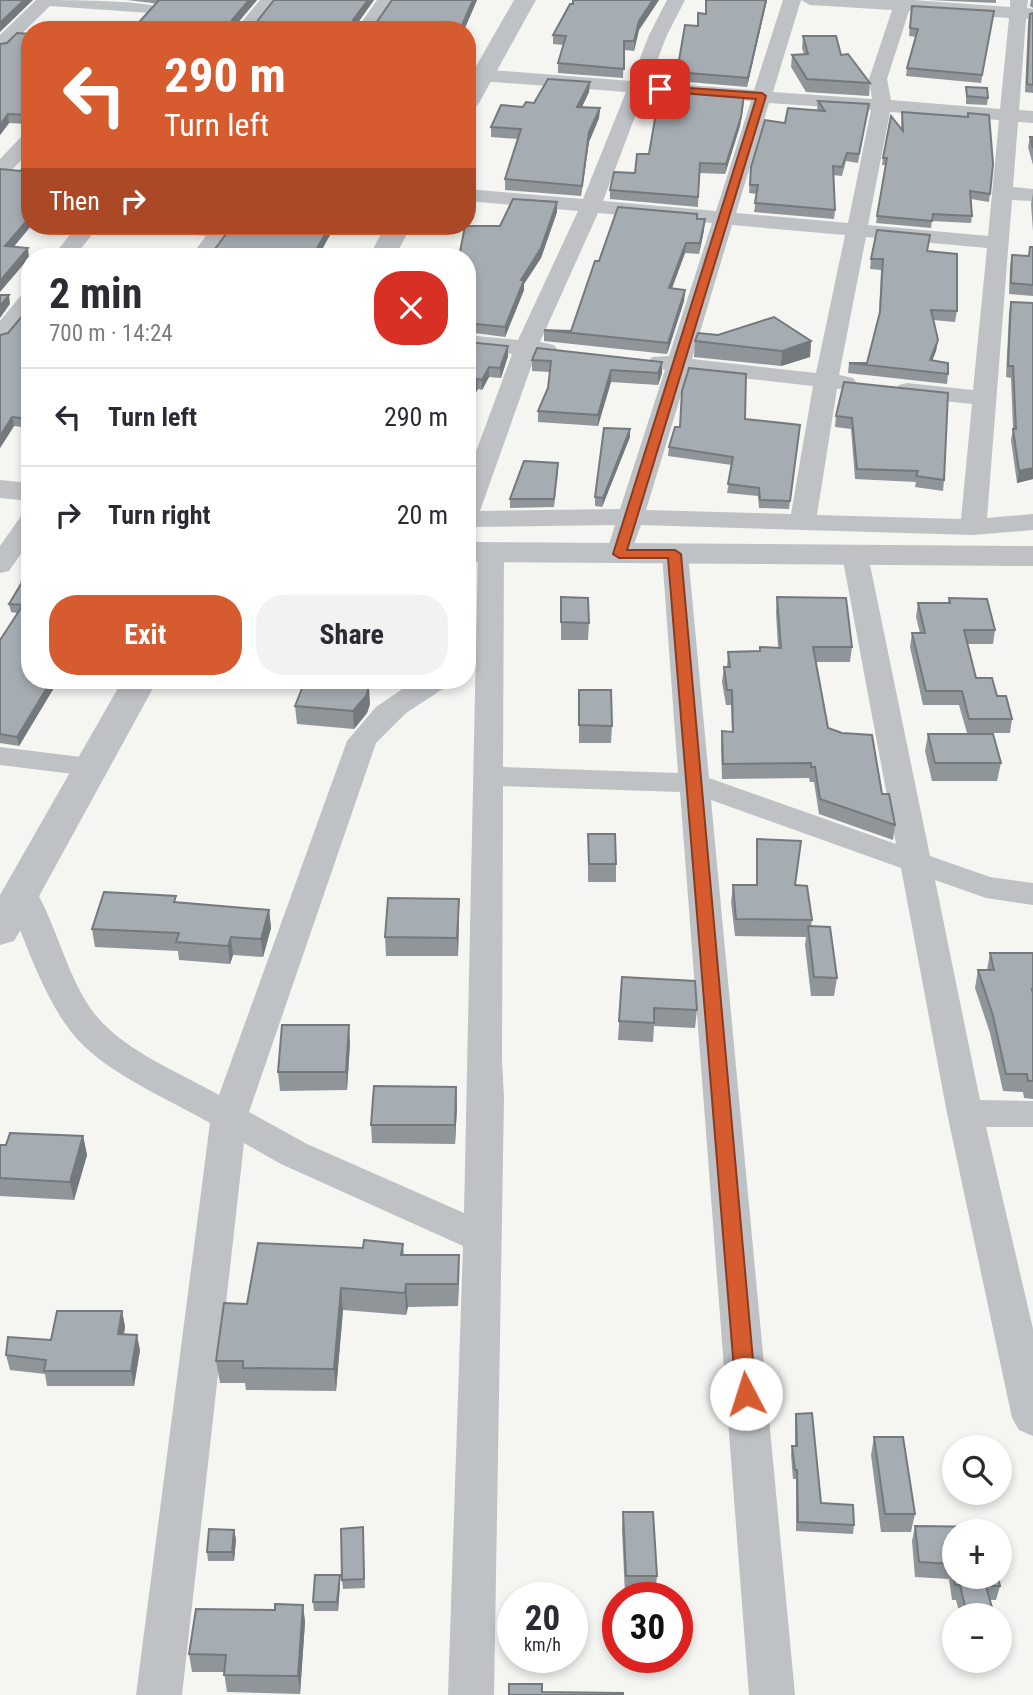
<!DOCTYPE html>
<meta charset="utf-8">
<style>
body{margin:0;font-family:"Roboto Condensed",sans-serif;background:#f2f2f3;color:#2b2b33;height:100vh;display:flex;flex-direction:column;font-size:26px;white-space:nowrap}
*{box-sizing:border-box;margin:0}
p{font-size:23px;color:#7c7c81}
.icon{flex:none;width:38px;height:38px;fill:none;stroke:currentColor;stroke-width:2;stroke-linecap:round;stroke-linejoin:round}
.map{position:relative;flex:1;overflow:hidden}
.panel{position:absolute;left:21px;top:248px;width:455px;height:441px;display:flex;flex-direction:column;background:#fff;border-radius:28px;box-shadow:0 4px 10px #0003}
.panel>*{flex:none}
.guide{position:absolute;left:21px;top:21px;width:455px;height:214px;border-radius:28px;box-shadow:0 4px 10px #0003;background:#d65c30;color:#fff;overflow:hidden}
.buttons{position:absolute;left:942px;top:1435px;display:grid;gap:14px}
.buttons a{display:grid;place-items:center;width:70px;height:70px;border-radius:50%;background:#fff;box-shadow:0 4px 10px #0003;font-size:35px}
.speed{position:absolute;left:497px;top:1582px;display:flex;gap:14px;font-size:35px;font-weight:700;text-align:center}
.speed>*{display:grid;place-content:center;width:91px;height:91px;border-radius:50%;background:#fff;box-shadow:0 4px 10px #0003;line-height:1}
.speed small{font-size:18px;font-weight:400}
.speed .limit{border:10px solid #d22;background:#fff;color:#111}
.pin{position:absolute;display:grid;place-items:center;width:60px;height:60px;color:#fff;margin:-30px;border-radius:14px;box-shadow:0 4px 10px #0006}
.me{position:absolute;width:77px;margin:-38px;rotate:355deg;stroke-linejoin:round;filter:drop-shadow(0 0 5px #0008)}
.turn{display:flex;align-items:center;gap:24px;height:147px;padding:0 28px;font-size:32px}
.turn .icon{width:91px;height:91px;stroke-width:2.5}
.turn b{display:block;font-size:49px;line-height:60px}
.then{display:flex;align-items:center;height:66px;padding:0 28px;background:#0003;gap:14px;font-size:26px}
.round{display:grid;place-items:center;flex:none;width:74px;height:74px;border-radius:28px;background:#f2f2f3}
.overview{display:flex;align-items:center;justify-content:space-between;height:119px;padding:0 28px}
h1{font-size:42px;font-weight:700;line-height:52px}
.primary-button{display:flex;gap:14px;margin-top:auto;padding:14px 28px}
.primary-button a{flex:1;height:80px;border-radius:28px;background:#d65c30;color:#fff;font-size:28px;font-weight:700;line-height:80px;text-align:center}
.primary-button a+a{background:#f2f2f3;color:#2b2b33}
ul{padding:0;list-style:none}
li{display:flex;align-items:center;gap:21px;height:98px;padding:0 28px;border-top:2px solid #e1e1e2}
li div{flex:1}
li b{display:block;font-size:26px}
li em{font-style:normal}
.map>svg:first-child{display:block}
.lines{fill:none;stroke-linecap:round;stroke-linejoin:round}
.minor{fill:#bec2c5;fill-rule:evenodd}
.tertiary{fill:#bec2c5;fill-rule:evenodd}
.wall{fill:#8f9599}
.shaded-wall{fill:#74797d}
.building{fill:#a6adb2;stroke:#74797d;stroke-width:2}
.route{fill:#d65c30;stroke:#8b3c1f;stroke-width:2}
</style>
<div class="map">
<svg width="1033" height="1695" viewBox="0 0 1033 1695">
<rect width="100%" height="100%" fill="#f5f5f2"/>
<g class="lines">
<path class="minor" d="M36,0C57,0 148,0 159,8L150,13L50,6L6,49L0,50V35Z
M260,0H278L254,30H235Z
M377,0H395L374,30H356Z
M667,0H685L667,35L649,82L754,90L783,0H801L773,92L872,99L869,79L892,10L810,5L801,0H913L1010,7V0H1028L1027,8L1033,9V19H1026L1019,110L1033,111V123L1018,122L1013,187L1033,189V201L1012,200L987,518L1033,514V530L973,535L641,525L628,560L619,562L610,560L606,554L615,525L467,527V476L512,354L467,349V335L518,340L578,211L467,201V189L583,199L626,92L467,80V68L631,81L649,35ZM909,11L1009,18L1000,109L891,100L887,79ZM644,93L751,101L716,211L603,201ZM769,103L871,110L848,223L736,213ZM890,112L999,120L988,236L868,225ZM598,213L712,223L669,356L652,357L648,362L652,367L665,370L620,509L480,511L535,356L554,355L558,350L554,345L540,342ZM732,225L845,235L816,373L692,359ZM866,237L987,248L973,390L907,383L899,385L895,390L899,395L907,397L972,404L961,519L817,515L837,389L853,388L857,383L853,378L839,375ZM688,372L813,386L791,514L646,510Z
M30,133V151L7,175L0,177V159L23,135Z
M77,226H99L74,257H52Z
M149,226H236L212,257H190L206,236L160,232L153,230Z
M30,292V314L8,341L0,343V321L22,294Z
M30,514V541L9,571L0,573V546L21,516Z
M491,544L500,546L504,552L503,767L678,773L662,554L666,548L675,546L684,548L688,554L709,778L896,844L842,555L846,549L855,547L864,549L868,555L930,856L990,877L1033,883V905L986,898L935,880L980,1100L1033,1101V1127H986L1033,1329V1436L1019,1430L1012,1418L947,1113L901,868L711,800L795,1695H749L680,792L503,786L502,1060L504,1097L494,1695H448L463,1246L281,1164L244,1143L182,1695H136L210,1123C168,1099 111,1075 79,1041C45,1005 24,937 5,892L10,884L21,881L32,884C55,921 64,966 87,1003C115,1048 175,1070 219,1095L347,741L376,707L414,681H450L446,687L406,713L376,743L249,1112L307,1144L464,1213L478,552L482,546Z
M0,747L89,758L100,760L104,767L100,774L89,776L0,765Z"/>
<path class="tertiary" d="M514,0H536L479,103L475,108L467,110V82Z
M385,226H411L395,257H369Z
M0,480L30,483V501L0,498Z
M467,542L1033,546V566L467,562Z
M122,681H157L20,931L14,941L0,945V895Z"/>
</g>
<path class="wall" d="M127,0H257L237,24H255L274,0H374L357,24L376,23L477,0L464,30H132L156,4L152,3Z
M572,0H659L639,30L634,51L624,50L623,78L558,73V63L564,45L553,44V35L572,4Z
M706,0H767L747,87L677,81V72L698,26L705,14Z
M929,0H996V3Z
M1031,0H1033V8L1030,6Z
M912,6L994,11L981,83L906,76L907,68L916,37L909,36Z
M1033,13V93L1025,92L1028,22L1030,14Z
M30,34V124L9,123L0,135V44Z
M803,36L841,55L870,83L869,96L806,92L791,67L792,55L804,54L802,48Z
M966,87L988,98L987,105L966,104Z
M589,92L582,107L600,108L599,118L589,142L581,196L505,190V179L518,139L491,137V127L523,107L534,103Z
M818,101L869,104L858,163L846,161L842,176L833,175L835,210L834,219L754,212L757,194L749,193L751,167L785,123L818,110L817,109Z
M744,103L740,126L725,174L699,173L698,207L610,199V190L635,173L649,154Z
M902,112L967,117L968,113L993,164L989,202L971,199L972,216L971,223L932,221L931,228L876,223L886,165H882L883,158L901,129Z
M1030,137H1033V165L1028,147Z
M1033,193V231L1031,204Z
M557,212L541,258L524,284V290L505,337L467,332V257L500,226Z
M697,219L704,230L699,254L685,253L672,288L685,290L684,301L667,354L544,341V330L571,331L599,261Z
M1033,247V296L1009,294L1010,266L1012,255L1029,256Z
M927,251L957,311L955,322L933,320L938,340L936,351L932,361L948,374L947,384L848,373L849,363H867L879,315L881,270L870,269L871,259Z
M1011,302L1033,303V479L1017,483L1011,440L1013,429L1011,378L1006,377L1009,313Z
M30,307V428L14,426L0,448L8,333Z
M718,335L811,341L810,357L781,366L694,357L695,341Z
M467,342L508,346V356L501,378L489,377L482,390L478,389Z
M532,360L662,362V373L658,385L611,382L598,426L538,422V411L548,388L550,372L532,371Z
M844,382L944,480L943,491L915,487L916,482L855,479L851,429L835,427L836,416Z
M745,419L800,425L789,509L759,508L758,496L727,493L732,465L668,456L669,447L680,427Z
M630,429V437L602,507L595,506V497Z
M558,472L554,507L510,508V499Z
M21,584L30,681H58L19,746L0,743V640L17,613L11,612L9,604Z
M561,597L589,623L588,640H561Z
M777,597L852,647L850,662H816L828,728L882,794L895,825L893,840L819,814L814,782H810L809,778L722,779L721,746L722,731L732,732L731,705H726L722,682L724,667H727L728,652L759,651L760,647L778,648L776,612Z
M949,598L995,630L993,644H967L976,678L997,696L1012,719L1010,733H967L959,705H923L910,647L912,633H920L916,617L918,603H948Z
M579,690L612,726L611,743H579Z
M370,704L367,713L354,729L297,724L295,706Z
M928,734L1001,763L997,781H932L925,751Z
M588,834L616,864V882H588Z
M757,839L795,885L812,920L811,926L837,978L834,996H811L805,945L806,937L735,936L731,902L733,885H756V855Z
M176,902L269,910L271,928L263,957L233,955L230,964L179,960L178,951L95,947L92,929Z
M459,917L458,956H386L385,937Z
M990,953H1033V1099L1024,1098L1023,1092L1003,1091L990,1033L975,988L978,970H987Z
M622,977L697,1010L695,1028L654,1026L653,1042L618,1040Z
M350,1043L347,1090L280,1091L278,1072Z
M457,1105L455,1144L372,1143L371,1125Z
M83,1136L87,1155L74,1200L0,1196V1145H6Z
M403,1244L404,1255H459L458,1306L408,1307L406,1315L343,1310L336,1391L246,1390L245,1383H220L216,1361L247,1304L363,1248Z
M122,1311L125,1327L124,1334L140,1350L134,1386H47L45,1374L10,1370L6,1355L51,1340Z
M796,1414L821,1503L854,1525L853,1534L796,1531V1479H793L791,1455L792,1446H795V1423Z
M874,1437L915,1514L911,1532H881L871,1455Z
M623,1512L657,1576L655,1594H625L622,1530Z
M915,1526L1000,1586L996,1600H990L994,1615H960L956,1600H952L949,1579L915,1577L912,1541Z
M363,1527L365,1588L343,1589L342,1580Z
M236,1539L234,1561H208L207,1552Z
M340,1584L338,1611H314L313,1602Z
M303,1605L305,1622L300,1694L227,1692L224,1672H192L189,1654L275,1610Z"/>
<path class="shaded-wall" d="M24,0H33L0,32V23Z
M249,0H257L233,28L232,20Z
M368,0H374L354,28L353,20Z
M473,0H477L464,30H460Z
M653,0H659L639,30L634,51V41L639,21Z
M766,0H767L747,87L748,78Z
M590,82L589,92L577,117V107Z
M744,94L740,126L725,174L726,164Z
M600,108L599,118L589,142L581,196L582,186L589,132Z
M8,114L9,123L0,135V125Z
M557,202V212L541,258L524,284V290L505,337V327L521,280Z
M30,217V226H31L7,255L5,246Z
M705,219L704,230L699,254L700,243Z
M330,226H335L318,257L316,250Z
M686,243L685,253L668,299L669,288Z
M28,248L29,258L0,292V281Z
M685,290L684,301L667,354L668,343Z
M9,295L10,304L0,318V306Z
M938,340L936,351L928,371L930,360Z
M811,341L810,357L781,366L782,351Z
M508,346V356L501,378L500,368Z
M662,362V373L658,385V373Z
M489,367V377L482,390V380Z
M611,370V382L598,426V415Z
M477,379L478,389L467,411V401Z
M12,417L14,426L0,448V436Z
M630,429V437L602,507L603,498Z
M1033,468V479L1017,483L1019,471Z
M469,617V634L468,657V640Z
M51,681H58L19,746L17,737Z
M369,686L370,704L367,713L354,729L353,711Z
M459,899V917L458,956L457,938Z
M269,910L271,928L263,957L261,939Z
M231,937L233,955L230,964L228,946Z
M349,1025L350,1043L347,1090L346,1072Z
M456,1087L457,1105L455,1144V1125Z
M83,1136L87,1155L74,1200L70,1182Z
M459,1255V1277L458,1306V1284Z
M406,1284L408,1307L406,1315L405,1293Z
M341,1288L343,1310L336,1391L334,1369Z
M122,1311L125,1327L121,1349L118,1334Z
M137,1335L140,1350L134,1386L131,1371Z
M234,1530L236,1539L234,1561L232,1552Z
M340,1575V1584L338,1611L337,1602Z
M303,1605L305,1622L300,1694L298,1676Z"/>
<path class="building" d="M0,0H24L0,23Z
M159,0H249L232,20L233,24H255L274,0H368L353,20L354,24L376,23L392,0H473L460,30H132Z
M573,0H653L639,21L634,41H624V69L558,63L566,36L553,35L570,4H573Z
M706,0H766L748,78L677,72L685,25L698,26V13L706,14Z
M912,6L994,11L982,75L907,68L918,29L910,28Z
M1033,13V85L1027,84L1030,14Z
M17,33L30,34V115L8,114L0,125V44L7,43Z
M803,36H836L841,55L848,54L870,83L807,79L792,55L808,54Z
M548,79L590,82L577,107L600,108L589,132L582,186L505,179L521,129L491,127L501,105L523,107L526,102L534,103Z
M966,87L987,88L988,98L967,96Z
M673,89L744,94L741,117L726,164L700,163L698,197L610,190L614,172L635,173L637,154H649L656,113Z
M818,101L869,104L859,154L847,153L842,167L833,166L835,210L755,203L758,185H750L751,167L765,120L785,123L788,108L825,111Z
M902,112L968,117V113L989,115L993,164L990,194L970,191L972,216L933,214L932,221L877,216L887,158H883L891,116L903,131Z
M1030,137H1033V148Z
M27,160H30V217L5,246L28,248L0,281V169L21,171Z
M513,199L557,202L541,248L521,280H524L505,327L467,323V257H459L465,226H500Z
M618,207L697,214V219H705L700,243H686L669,288L685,290L668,343L544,330L571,331L595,261H599Z
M232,226H330L316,250L329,251L325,257H209Z
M877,230L930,235L927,251L957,254V311L931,310L938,340L930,360L948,363V374L849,363H867L880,312L883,259H871Z
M1030,247H1033V285L1011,283L1012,255L1029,256Z
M0,295H9L0,306Z
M1011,302L1033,303V468L1019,471L1013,429H1016L1013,366H1008Z
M30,307V419L12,417L0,436V335L8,333Z
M774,317L811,341L782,351L695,341L698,333L718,335Z
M467,342L508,346L500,368L489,367L482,380L477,379L467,401Z
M537,348L662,362L658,373L611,370L598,415L538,411L548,388L551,361L532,360Z
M689,368L746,374L745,419L800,425L790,501L760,500L759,488L728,484L733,457L669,447L675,427H680L682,391Z
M844,382L948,393L944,480L916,476L918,471L857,469L852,418L836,416Z
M604,428L630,429L603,498L595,497Z
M524,461L558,463L554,499H510Z
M30,554V681H51L17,737L0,734V640L23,605L9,604L21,584Z
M561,597L588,598L589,623L561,622Z
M777,597L846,598L852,647H813L828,728L842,733L872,735L882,794H889L895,825L820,799L815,767H811V763L723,764L722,731L733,732L732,690H727L724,667H730L728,652L760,651V647L781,648Z
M949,598L987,599L995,630H964L976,678H992L997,696H1006L1012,719H969L962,691H926L912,633H925L918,603H950Z
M467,617H469L468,640H467Z
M305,681L369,686L366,696L353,711L295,706Z
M579,690H611L612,726L579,725Z
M928,734H993L1001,763H935Z
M588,834H615L616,864H589Z
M757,839L801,841L795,885L807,886L812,920L736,919L733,885H757Z
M104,892L176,896L174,902L269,910L261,939L231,937L228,946L176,942L179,933L92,929Z
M388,898L459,899L457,938L385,937Z
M808,926L830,927L837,978L814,977Z
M990,953H1033V989H1032L1033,994V1081H1028L1027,1074H1006L993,1016L978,970H994Z
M622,977L695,981L697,1010L654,1008V1023L619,1021Z
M282,1025H349L346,1072H278Z
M374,1086L456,1087L455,1125H371Z
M10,1133L83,1136L70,1182L0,1178V1145H6Z
M364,1240L403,1244L401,1255H459L458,1284H406L405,1293L341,1288L334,1369L243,1368V1361H216L224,1303L247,1304L258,1243L363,1248Z
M57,1311H122L118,1334L137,1335L131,1371H44L46,1360L6,1355L8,1337L51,1340Z
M812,1413L821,1503L853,1505L854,1525L798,1522L797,1470H795L792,1446H797L796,1414Z
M874,1437H903L915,1514H885Z
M623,1512H653L657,1576H626Z
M915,1526L990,1527L991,1531H954V1574L952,1564L919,1562Z
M363,1527L364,1579L342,1580L341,1529Z
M209,1529L234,1530L232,1552H207Z
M315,1575H340L337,1602H313Z
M954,1577H998L1000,1586H986L994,1615H967L960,1585H955Z
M275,1604L303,1605L298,1676L224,1675L226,1655L189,1654L196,1609L275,1610Z
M509,1684H542V1692L623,1693V1695H509Z"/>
<path class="route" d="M660,86L762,93L766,96L627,550H675L681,554L756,1394L753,1401L746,1403L739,1401L736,1394L668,558H619L613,554L756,99L657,91V87Z"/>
</svg>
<div class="buttons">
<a><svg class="icon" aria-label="search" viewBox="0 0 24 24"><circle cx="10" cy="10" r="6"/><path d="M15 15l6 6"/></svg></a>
<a>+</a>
<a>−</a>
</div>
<div class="speed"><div>20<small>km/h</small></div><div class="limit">30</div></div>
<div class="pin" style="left:660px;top:89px;background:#d93025"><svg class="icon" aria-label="arrive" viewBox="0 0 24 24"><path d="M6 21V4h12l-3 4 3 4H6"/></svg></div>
<svg class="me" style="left:746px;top:1394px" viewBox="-20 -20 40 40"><circle r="19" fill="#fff"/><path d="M0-13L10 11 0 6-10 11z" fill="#d65c30"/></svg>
<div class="guide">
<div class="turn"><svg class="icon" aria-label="left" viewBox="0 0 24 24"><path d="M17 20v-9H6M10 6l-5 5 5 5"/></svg><div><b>290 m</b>Turn left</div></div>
<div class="then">Then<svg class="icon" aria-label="right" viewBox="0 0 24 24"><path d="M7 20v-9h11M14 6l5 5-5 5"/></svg></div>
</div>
<section class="panel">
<div class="overview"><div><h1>2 min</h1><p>700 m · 14:24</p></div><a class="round" style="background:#d93025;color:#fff"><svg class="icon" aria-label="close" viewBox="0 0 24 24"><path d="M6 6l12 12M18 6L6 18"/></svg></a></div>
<ul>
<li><svg class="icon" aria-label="left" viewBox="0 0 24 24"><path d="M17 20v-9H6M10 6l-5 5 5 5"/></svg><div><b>Turn left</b></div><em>290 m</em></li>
<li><svg class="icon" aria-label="right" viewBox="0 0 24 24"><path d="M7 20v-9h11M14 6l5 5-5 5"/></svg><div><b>Turn right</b></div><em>20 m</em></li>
</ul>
<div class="primary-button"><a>Exit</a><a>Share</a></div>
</section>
</div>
